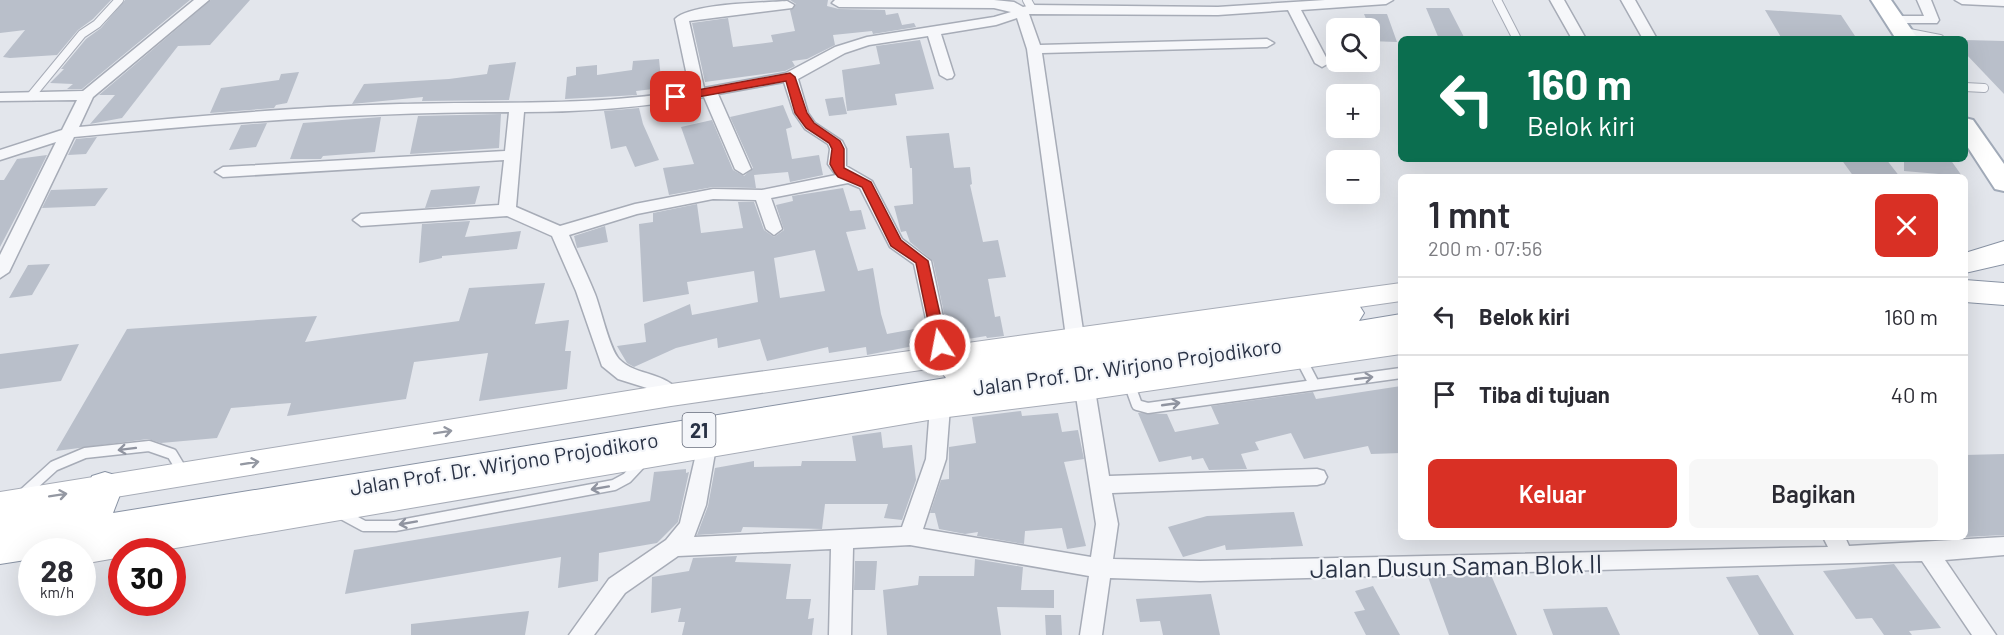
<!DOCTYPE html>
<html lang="id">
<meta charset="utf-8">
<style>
body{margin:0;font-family:Barlow,sans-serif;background:#f7f7f7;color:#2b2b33;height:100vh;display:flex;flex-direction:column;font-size:22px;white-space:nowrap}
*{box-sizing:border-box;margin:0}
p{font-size:20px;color:#7c7c81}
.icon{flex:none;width:33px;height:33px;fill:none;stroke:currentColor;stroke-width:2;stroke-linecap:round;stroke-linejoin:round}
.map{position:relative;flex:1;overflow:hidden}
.panel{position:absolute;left:1398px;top:174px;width:570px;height:366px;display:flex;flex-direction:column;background:#fff;border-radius:9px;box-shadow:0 6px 24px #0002}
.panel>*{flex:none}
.guide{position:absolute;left:1398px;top:36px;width:570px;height:126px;border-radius:9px;box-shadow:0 6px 24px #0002;background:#0b6e4f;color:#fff;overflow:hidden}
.fabs{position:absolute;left:1326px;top:18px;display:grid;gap:12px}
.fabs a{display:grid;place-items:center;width:54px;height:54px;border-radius:9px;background:#fff;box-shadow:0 6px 24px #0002;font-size:30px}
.speed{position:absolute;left:18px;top:538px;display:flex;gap:12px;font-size:30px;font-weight:700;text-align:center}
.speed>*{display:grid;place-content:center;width:78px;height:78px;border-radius:50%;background:#fff;box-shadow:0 6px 24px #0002;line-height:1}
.speed small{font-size:15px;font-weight:400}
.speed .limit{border:9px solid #d22;background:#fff;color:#111}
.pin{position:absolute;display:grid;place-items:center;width:51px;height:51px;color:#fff;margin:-26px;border-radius:12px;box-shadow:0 3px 9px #0006}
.me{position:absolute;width:66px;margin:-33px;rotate:349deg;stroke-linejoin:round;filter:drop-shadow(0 0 4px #0008)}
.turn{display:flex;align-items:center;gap:21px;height:126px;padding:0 30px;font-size:27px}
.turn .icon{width:78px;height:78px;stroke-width:2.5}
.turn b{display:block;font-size:42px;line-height:51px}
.round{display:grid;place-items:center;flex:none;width:63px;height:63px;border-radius:9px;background:#f7f7f7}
.head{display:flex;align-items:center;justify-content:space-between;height:102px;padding:0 30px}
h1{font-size:36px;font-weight:600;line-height:45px}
.action{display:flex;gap:12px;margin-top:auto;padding:12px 30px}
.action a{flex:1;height:69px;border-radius:9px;background:#d93025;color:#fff;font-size:24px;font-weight:600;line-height:69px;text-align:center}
.action a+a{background:#f7f7f7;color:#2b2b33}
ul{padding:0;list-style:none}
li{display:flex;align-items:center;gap:18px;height:78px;padding:0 30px;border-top:2px solid #e1e1e2}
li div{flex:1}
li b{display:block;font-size:22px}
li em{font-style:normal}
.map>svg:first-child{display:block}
.building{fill:#b9bfca;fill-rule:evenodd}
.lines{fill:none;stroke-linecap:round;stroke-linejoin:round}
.lane-far1-casing{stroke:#a7acb7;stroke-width:10}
.lane-casing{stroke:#a7acb7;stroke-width:13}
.street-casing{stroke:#a7acb7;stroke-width:3}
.secondary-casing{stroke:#a7acb7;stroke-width:2}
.primary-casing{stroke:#a1aab8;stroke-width:4}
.highway-casing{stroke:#8993a4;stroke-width:2}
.lane-far1{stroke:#f6f7fa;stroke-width:8}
.lane{stroke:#f6f7fa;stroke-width:10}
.street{fill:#f6f7fa;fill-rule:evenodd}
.secondary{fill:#fff;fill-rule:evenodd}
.primary{fill:#fff;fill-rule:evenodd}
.highway{fill:#fff;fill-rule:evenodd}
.oneway{stroke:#9094a0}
.oneway2{stroke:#9498a2}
.route{fill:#d93025;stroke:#8d1f18;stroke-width:1.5}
.labels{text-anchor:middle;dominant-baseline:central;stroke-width:4.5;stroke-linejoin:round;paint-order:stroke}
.shield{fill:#f3f5f9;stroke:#666c7b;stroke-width:1.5}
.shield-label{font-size:20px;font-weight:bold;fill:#293245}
.street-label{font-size:21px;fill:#293245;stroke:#f3f5f9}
.near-street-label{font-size:26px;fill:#293245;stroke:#f3f5f9}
</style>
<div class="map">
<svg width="2004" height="635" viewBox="0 0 2004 635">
<rect width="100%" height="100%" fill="#e3e6ec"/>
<path class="building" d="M0,0H111L93,19L78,30L57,55L10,58L3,57L25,30L0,33Z
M125,0H190L82,89H67L73,84L50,83L64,69H61L86,39L101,28Z
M211,0H250L210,45L178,46L122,118L90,124L115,95H99Z
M790,0H828L827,6L839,9L885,10L886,15L898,13L902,25L914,23L916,27L873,34L872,31L833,35L835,45L807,59L792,61L795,66L785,71L705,82L692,23L728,18L733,47L773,42L771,35L795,31L790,10L796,4Z
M1426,8H1449L1465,39H1439Z
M1765,10L1841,15L1857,39H1782Z
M1364,14H1387L1397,42L1370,41V28Z
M920,40L934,89L895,94L897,105L847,111L842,70L880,64L876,46Z
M1965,40L2004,41V94L1965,53Z
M659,59L662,88L636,91L637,95L565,99L567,77L576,75V67L597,65V75L632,70L633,61Z
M516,62L509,100L422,101L423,97L352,104L364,84L449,79L487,74L489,65Z
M299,72L287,103L276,105L274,108L210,113L221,88L279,80L281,74Z
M843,97L847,114L829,116L825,99Z
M783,105L792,127L786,129L792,159L819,155L823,175L790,182L788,172L754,175L756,188L713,187L669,195L663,168L694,164L681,127L712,120L733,170L744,176L753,168L730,117Z
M639,108L643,124L659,160L635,167L626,146L611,149L604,111Z
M501,114L499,148L410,154L418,116Z
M381,117L375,152L323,156L321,159H290L303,123Z
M267,123L256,147L229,150L241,125Z
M949,133L954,168L970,167L972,184L970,185L983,242L998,240L1006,277L988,279L995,317L1000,316L1004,336L987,338L986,336L950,342L933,261L910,242L906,231L901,232L894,206L913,204L912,168H910L906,136Z
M97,137L86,154L68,155L76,139Z
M47,155L20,209L0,247V180H4L17,159Z
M1841,159H1886L1900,177H1854Z
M1904,159H1950L1962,176L1904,171Z
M480,186L475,204L425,208L431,190Z
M108,188L95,206L42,208L51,190Z
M843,188L850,211L861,210L866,229L846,232L858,271L873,268L881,314L887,334L925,327L929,343L867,355L866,347L829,353L828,347L767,361L760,339L718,348L717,338L676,348L634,367L627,363L617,346L646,342L644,324L690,304L692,315L758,302L754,271L687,282L689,294L643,302L639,224L653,222V213L697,204L701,233L743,228L738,202H754L764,230L774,237L784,230L776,205L793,201L792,196ZM815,250L825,291L780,298L774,258Z
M470,221L465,237L521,231L517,249L442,256V258L419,263L422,224Z
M605,226L608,242L577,248L574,236Z
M50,264L32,295L9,298L28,265Z
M545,283L535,324L569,320L565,351H571L567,389L479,401L488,353L414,362L406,399L287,416L291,403L231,408L217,438L161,443L148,439L56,451L127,329L317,316L305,342L459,321L469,288Z
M79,344L61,381L0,389V354Z
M1401,386V453L1371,454L1368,446L1304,459L1291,433L1255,442L1259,450L1241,454L1247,469L1209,470L1203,458L1192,460L1191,456L1159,462L1138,413L1167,414L1175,432L1219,424L1211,406L1313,392L1316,399Z
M1021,411L1022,416L1058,413L1062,432L1078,430L1084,459L1064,462L1086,546L1067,549L1062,528L1025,531L1024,544L977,536L978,532L965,534L939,529L935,513H930L941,480L949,479V447L976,443L972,417Z
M881,432L883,448L912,445L916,480L902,520L884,518L888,504H825L822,529L743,527L741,532L697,535L708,506L715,468L754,461V467L801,466L802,461H856L852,436Z
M2004,454V535L1965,537V455Z
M686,469V473L689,472L678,522L657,543L599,553L598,581L558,588L561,557L345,594L354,550L650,501L654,472Z
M1294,512L1303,546L1226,550L1225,545L1183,557L1168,527L1207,516Z
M737,556L735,562L791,564L786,599H811L808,619L814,618L812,635H682L685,622H678L681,608L651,613L652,577L689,571L693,558Z
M975,559L1023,567L1021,590H1054V608L997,607L1001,635H887L883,590L918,585L919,576H974Z
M855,561H877L875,590H854Z
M1894,564L1941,628L1909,631L1912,635H1884L1872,618L1856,619L1823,571Z
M1491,575L1517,635H1449L1428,577Z
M1758,575L1794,635H1759L1726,577Z
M1373,586L1400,635H1366L1354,612L1365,610L1355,591Z
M1211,594L1220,635H1163L1160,621L1140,622L1136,599Z
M1607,607L1620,635H1553L1543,609Z
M529,611L525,635H411V624Z
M1045,615H1061L1062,635H1046Z"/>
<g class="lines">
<g class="lane-far1-casing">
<path id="lane-far1" d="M1027,0L1032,9
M1497,0L1516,37
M1904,32L1940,39
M1965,87L1984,88
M31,96L82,34L97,24L119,0"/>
</g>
<g class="lane-casing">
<path id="lane" d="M1301,359L1314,384
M1129,383L1137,405L1148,408L1401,373
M21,496L54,466L85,453L149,446L172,454L184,474
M340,513L364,526H395L614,485L627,478L641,463"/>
</g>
<g class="street-casing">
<path id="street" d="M194,0H209L93,97L79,127C186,117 293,107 400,104C498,101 593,107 690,90L675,19C691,3 763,3 787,1L794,5L792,8L689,21L704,88L786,73L835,47L867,37L994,17L1011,12L994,8L839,7L832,3L835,0H994L1014,2L1023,7L1032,5L1218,7L1325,0H1393L1386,4L1301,10L1329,63L1322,67L1315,63L1288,10L1218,15L1029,14L1040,45L1267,39L1274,43L1267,47L1042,53L1084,337L1081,342H1069L1066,337L1027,49L1017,18L996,25L941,34L954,75L952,78L947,79L940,75L928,36L869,45L845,53L798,79L808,113L815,123L842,141L846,149V166L872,181L902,239L931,261L951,355L949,360H935L914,264L890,247L860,188L848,183L771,198L782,229L774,235L766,229L756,200L713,199L637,214L569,235C577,254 587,274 595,294C601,309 609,348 619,359C636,377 668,371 681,395L678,400L671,402L650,389L618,379L602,366L576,291L552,236L507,216L361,226L353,220L361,214L499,205L504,160L223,177L215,172L223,167L505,151L509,112C363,112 219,123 74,137L9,272L0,278V255L56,142L0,160V150L62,130L77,100L0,101V93L83,91ZM784,82L794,113L805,129L828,144L830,149L828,164L836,175L762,190L713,189L635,204L560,226L516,207L524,112C585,112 644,107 704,97L735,169L743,174L751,169L718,94Z
M1550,0H1564L1586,39H1572Z
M1621,0H1635L1657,39H1643Z
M1917,0H1931L1939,20L1937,23H1889L1887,20L1894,16H1924Z
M1955,0H2004V6L1962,4Z
M1085,383L1092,385L1095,390L1109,476L1317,469L1324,471L1327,477L1324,483L1317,485L1112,493L1118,524L1113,559L1200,561L1828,547L1823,537H1845L1849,546L2004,537V555L1945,560L1996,635H1972L1922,561L1200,581L1110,578L1102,635H1080L1089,576L910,545L853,548L851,635H829L831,549L678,556L625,593L594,635H569L609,579L666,540L680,523L699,441L706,439L713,441L716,447L706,505L694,537L902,527L926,459L930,407L933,402L940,399L947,402L950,407L946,459L923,529L1091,557L1096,524L1075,390L1078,385Z"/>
</g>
<g class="secondary-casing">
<path id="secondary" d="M1401,283V301L671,406L0,516V492L671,384Z
M1401,334V354L1085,400L940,418L152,552H122V557L82,564V552H59L63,543L74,539L940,396L1085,380Z"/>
</g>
<g class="primary-casing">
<path id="primary" d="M1871,0H1891L1918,39H1896Z
M1965,118L1973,120L2004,164V191L1995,189L1965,143Z"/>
</g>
<g class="highway-casing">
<path id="highway" d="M2004,241V264L1965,273V253Z
M1965,280L2004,283V305L1965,302Z
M1348,302L1359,305L1364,313L1359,321L1401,314V338L937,405L73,552H32V559L0,564V509L84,496L92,476L105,472L118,476L123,487L113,513L946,378L938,368L942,359L954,355Z"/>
</g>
<use href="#lane-far1" class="lane-far1"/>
<use href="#lane" class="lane"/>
<use href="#street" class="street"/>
<use href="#secondary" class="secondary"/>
<use href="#primary" class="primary"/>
<use href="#highway" class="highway"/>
</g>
<defs><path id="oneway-shaft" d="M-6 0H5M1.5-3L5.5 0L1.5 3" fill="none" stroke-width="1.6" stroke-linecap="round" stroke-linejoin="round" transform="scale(1.5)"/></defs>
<g class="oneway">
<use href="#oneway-shaft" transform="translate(1364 378) rotate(-7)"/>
<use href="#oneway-shaft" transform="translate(1171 404) rotate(-8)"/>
<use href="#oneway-shaft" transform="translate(127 449) rotate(173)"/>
<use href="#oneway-shaft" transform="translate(600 488) rotate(170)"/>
<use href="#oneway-shaft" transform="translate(408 523) rotate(170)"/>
</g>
<g class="oneway2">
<use href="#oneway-shaft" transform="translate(443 432) rotate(-9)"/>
<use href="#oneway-shaft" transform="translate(250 463) rotate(-9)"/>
<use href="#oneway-shaft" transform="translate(58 495) rotate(-9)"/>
</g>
<path class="route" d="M790,73L795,77L807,113L814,123L840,141L844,149V168L871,182L901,240L928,261L947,345L945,349L940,351L933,345L916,263L891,246L862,187L838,177L835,173L830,164L832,149L829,143L806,128L795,113L786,81L676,101L671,97L676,94Z"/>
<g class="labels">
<rect class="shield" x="682.5" y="413" width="33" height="34" rx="4.5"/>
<g class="shield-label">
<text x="699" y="430">21</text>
</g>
<g class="street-label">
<text transform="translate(1127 366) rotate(-8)">Jalan Prof. Dr. Wirjono Projodikoro</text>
<text transform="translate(504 463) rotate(-9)">Jalan Prof. Dr. Wirjono Projodikoro</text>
</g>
<g class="near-street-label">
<text transform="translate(1456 565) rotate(-1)">Jalan Dusun Saman Blok II</text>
</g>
</g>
</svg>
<div class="fabs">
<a><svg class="icon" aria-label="search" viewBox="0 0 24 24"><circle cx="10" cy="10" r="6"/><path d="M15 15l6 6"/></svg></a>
<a>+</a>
<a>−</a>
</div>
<div class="speed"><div>28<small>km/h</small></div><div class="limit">30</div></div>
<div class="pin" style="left:676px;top:97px;background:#d93025"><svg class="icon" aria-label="arrive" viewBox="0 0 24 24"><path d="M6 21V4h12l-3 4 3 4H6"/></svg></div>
<svg class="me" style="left:940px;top:345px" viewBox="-20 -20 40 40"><circle r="17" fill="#d93025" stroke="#fff" stroke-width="3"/><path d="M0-11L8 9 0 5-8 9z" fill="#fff"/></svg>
<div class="guide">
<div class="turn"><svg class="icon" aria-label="left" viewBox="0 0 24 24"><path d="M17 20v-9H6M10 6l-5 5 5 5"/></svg><div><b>160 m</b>Belok kiri</div></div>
</div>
<section class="panel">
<div class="head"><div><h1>1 mnt</h1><p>200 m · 07:56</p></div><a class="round" style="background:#d93025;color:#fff"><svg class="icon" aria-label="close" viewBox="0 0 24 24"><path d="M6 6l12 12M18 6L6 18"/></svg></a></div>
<ul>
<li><svg class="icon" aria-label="left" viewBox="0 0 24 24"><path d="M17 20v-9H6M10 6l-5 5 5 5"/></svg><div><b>Belok kiri</b></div><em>160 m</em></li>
<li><svg class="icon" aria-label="arrive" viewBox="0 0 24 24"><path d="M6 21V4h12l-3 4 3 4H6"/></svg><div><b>Tiba di tujuan</b></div><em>40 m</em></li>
</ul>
<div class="action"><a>Keluar</a><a>Bagikan</a></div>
</section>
</div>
